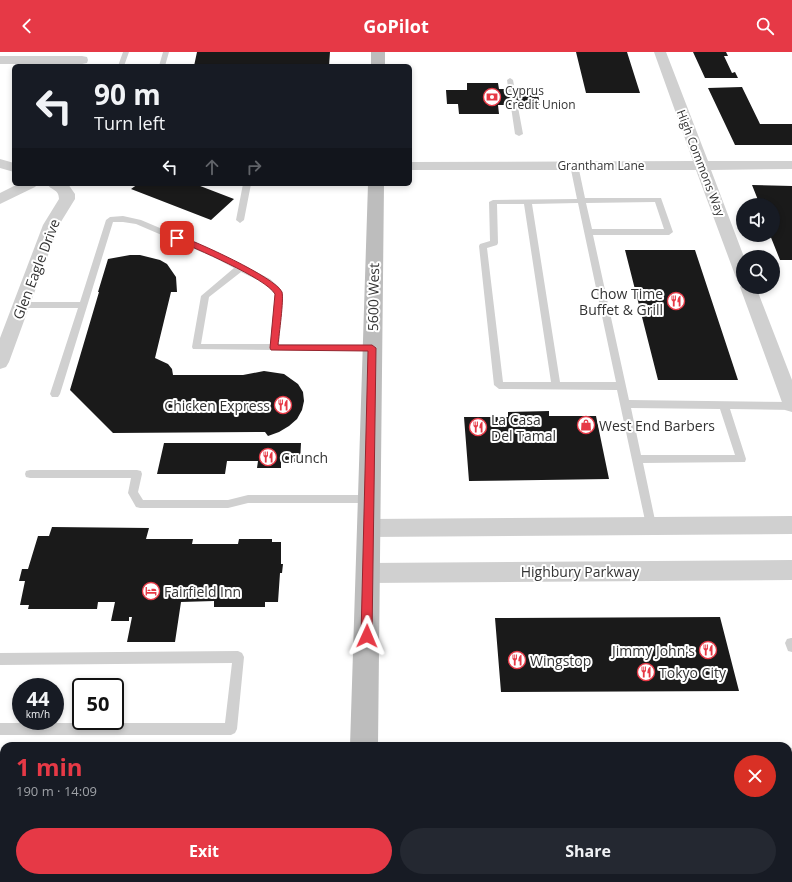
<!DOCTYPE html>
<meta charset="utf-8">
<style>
body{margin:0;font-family:"Open Sans",sans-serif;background:#242831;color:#f1f3f6;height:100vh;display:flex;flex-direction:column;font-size:15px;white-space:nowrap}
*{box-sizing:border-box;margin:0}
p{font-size:13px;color:#9ea1a6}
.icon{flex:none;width:22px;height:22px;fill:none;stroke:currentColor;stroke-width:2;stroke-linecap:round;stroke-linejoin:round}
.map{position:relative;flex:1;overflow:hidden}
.drawer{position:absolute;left:0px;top:690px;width:792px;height:140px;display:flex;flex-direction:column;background:#171b24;border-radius:12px 12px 0 0;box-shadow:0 2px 6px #0003}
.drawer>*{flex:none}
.banner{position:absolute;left:12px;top:12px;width:400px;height:122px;border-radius:6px;box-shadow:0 2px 6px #0003;background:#171b24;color:#f1f3f6;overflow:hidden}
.controls{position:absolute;left:736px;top:146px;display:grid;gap:8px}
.controls a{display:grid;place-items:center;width:44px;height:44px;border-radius:50%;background:#171b24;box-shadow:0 2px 6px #0003;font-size:20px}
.speed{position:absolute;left:12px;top:626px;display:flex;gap:8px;font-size:20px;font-weight:700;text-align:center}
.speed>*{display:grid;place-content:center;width:52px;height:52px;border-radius:50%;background:#171b24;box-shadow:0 2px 6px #0003;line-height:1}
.speed small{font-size:10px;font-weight:400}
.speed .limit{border:2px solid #111;border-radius:6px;background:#fff;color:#111}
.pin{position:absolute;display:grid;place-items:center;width:34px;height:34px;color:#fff;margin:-17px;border-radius:8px;box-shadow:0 2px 6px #0006}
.me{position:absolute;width:44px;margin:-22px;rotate:1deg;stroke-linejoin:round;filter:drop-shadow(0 0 3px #0008)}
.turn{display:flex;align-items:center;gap:14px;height:84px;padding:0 16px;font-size:18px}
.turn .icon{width:52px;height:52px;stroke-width:2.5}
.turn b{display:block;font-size:28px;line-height:34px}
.lanes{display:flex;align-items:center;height:38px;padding:0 16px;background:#0003;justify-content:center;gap:20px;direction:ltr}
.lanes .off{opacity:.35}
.round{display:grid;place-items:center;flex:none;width:42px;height:42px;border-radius:21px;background:#242831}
.head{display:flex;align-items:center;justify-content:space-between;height:68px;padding:0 16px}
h1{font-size:24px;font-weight:700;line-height:30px;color:#e63946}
.button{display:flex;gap:8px;margin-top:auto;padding:8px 16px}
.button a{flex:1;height:46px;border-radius:24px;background:#e63946;color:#fff;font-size:16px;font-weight:700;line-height:46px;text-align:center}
.button a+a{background:#242831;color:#f1f3f6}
header{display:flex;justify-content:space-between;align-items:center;height:52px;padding:0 16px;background:#e63946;color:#fff;font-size:18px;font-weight:700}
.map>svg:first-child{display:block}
.building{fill:#1a1a1a}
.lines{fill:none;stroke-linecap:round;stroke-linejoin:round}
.service{fill:#d0d0d0;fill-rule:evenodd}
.minor{fill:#d0d0d0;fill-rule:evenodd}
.secondary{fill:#bdbdbd;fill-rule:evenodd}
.route{fill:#e63946;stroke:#96252e}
.labels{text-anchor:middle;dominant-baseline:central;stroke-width:4;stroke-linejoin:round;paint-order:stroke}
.far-poi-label{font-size:12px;fill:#333;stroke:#fff;text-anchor:start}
.far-street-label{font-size:12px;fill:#333;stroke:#fff}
.street-label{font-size:14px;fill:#333;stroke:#fff}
.poi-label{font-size:14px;fill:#333;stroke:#fff;text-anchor:start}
</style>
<header><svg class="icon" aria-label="back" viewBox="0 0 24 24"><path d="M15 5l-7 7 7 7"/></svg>GoPilot<svg class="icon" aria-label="search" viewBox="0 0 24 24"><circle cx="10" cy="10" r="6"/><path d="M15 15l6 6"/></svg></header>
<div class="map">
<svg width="792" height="830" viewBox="0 0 792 830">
<rect width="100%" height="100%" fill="#fff"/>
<path class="building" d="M197,0H330L329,14H194Z
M576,0H627L640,41H586Z
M693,0H726L728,4H724L732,21L735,20L738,26H705Z
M467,31H498L499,37H537L540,53H498L499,62H459L458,52H447L446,38H467Z
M742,35L760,72H792V93H735L708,36Z
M138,132H195L234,147L211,168L131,137Z
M752,133L792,134V208H780L770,183H773V153H760Z
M625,198H695L738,328H658Z
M130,203H140L160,208L167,212L176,225L177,240H171L155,306L168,312L172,317L173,323H243L264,319L284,322L298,332L303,340L304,349L302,358L297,367L289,374L279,380L268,384L265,380L113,381L70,338L99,240H98L108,207Z
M549,359V364H596L609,427L469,429L464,365H508V360Z
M164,391H301L300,410H281V416H257L258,409H227L225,422H157Z
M52,475L149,476L146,487H193L192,492H238L239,487H272V490H281V512H283L282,521H280L278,550H265V555H214V549L181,550L175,590H127L132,565H129V569H111L115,550H98L97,557H28L29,553H20L25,529H19L22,517H28L38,484H49Z
M720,565L739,639L501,640L495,566Z"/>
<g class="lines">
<path class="service" d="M123,0H129L124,14H118Z
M163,0H169L165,14H159Z
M510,26L513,28L523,82L519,84L515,82L507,28Z
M571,111H577L578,113L585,146H661L673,180L669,183H593L629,348L792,350V358L730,357L746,407L745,410L643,411L656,473L655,476L651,478L647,476L646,473L617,338L499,337L494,333L479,194L480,192L490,189L489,150L493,148L577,147L570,113ZM655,150L664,177H592L586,151ZM578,151L616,330H560L532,152ZM497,152H524L551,330H503L487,196L497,193L498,191ZM631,356L720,357L735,403H641Z
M243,132H251L244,168L240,171L236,168Z
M123,164L141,168L219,201L270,227L279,235L283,242L279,292L372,293L376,296L372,299L193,297L192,295L201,244L234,216L213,205L136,172L123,170H113L60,342L58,345H52L50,342L78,256H22L18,253L22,250H80L106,168L110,165ZM241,220L264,231L275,242L270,292H201L209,245Z
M30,418H137L141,419L142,422L138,440L143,448H228L248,443H369L373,444L374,447L373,450L369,451H248L228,456H140L136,455L128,441L131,426H30L26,425L25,422L26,419Z
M791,586H792V600L788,599L785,591L787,587Z
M238,599L242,601L244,605L237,677L235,681L231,683H0V671H225L232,611L0,613V601Z
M788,696H792V708H788Z
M788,789H792V803H788Z
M127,826H141L140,830H126Z
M524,826H538V830H524Z"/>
<path class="minor" d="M654,0H666L708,109H792V117L711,118L744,205H743V229L737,227L735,223L696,118H410V110L693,109Z
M0,4H82L87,5L88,8L87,11L82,12H0Z
M0,107L14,111V120L0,116Z
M18,132H38L35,135L0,152V141Z
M47,132H68L75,142V147L59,173L9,310L6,315L0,317V286L43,173L59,147C59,137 52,139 47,132Z
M742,231L743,235H756L792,328V360L785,358L783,353L740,235Z
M792,464V482L369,485L362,482L358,476L362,470L369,467Z
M792,508V528L368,531L360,528L357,521L360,514L368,511Z
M0,774H4V800H0Z"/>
<path class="secondary" d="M371,0H385V14H371Z
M368,132H384L378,694H350Z
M347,826H377V830H347Z"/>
</g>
<path class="route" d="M177,183C195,189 275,225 282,240C284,248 279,282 278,293H372L376,296L372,584L370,587L367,589L363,587L361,584L368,299L271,298L270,296L275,242C266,226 194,196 174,187V184Z"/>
<defs>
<g id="bank-ring" transform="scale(0.9)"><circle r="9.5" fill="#fff" stroke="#e63946" stroke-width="1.5"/><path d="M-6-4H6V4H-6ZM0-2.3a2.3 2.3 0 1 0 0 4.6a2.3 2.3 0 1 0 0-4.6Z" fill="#e63946"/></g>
<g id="restaurant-ring" transform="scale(0.9)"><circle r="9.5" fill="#fff" stroke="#e63946" stroke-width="1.5"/><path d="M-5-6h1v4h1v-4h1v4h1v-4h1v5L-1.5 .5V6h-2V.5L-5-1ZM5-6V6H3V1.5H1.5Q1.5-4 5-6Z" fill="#e63946"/></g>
<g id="shop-ring" transform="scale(0.9)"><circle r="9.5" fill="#fff" stroke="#e63946" stroke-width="1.5"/><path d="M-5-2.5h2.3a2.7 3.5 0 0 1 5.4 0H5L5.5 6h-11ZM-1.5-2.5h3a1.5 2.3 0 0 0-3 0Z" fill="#e63946"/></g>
<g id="hotel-ring" transform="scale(0.9)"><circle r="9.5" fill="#fff" stroke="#e63946" stroke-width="1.5"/><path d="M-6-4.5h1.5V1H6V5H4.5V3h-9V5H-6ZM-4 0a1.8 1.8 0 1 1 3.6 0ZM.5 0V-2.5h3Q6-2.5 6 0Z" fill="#e63946"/></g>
</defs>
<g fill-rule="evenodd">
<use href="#bank-ring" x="492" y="45"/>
<use href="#restaurant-ring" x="676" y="249"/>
<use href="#restaurant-ring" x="283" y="353"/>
<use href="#shop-ring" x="586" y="373"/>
<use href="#restaurant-ring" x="478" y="375"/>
<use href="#restaurant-ring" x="268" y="405"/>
<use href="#hotel-ring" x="151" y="539"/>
<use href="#restaurant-ring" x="708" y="598"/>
<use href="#restaurant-ring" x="517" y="608"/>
<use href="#restaurant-ring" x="646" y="620"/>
</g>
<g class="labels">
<g class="far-poi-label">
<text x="505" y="38">Cyprus<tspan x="505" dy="14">Credit Union</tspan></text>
</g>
<g class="far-street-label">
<text transform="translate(701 111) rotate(69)">High Commons Way</text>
<text x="601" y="113">Grantham Lane</text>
</g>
<g class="street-label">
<text transform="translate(36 217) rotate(-69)">Glen Eagle Drive</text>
<text transform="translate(373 245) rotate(-89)">5600 West</text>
<text x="580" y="519">Highbury Parkway</text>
</g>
<g class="poi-label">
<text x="663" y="241" text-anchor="end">Chow Time<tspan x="663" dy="16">Buffet &amp; Grill</tspan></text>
<text x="270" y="353" text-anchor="end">Chicken Express</text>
<text x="491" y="367">La Casa<tspan x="491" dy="16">Del Tamal</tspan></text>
<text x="599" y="373">West End Barbers</text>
<text x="281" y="405">Crunch</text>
<text x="164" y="539">Fairfield Inn</text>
<text x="695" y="598" text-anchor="end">Jimmy John's</text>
<text x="530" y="608">Wingstop</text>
<text x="659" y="620">Tokyo City</text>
</g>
</g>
</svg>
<div class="controls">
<a><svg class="icon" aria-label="sound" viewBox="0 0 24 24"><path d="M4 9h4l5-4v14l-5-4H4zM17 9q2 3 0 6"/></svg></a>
<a><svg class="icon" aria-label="search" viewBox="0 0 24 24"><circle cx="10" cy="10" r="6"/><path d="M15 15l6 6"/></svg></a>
</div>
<div class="speed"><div>44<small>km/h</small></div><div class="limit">50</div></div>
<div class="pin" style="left:177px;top:186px;background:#d93025"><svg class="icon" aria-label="arrive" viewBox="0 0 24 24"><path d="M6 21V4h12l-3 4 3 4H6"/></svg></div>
<svg class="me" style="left:367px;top:584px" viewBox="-20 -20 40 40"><path d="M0-17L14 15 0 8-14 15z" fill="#e63946" stroke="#fff" stroke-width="4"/></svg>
<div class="banner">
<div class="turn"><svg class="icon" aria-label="left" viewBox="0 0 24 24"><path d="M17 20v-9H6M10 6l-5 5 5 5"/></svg><div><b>90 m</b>Turn left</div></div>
<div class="lanes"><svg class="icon" aria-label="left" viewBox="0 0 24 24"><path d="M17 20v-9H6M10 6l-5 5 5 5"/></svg><svg class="icon off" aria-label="ahead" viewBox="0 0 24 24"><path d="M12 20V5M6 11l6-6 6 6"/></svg><svg class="icon off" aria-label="right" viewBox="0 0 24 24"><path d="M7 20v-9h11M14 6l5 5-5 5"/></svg></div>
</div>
<section class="drawer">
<div class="head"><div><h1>1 min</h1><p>190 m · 14:09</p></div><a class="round" style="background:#d93025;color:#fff"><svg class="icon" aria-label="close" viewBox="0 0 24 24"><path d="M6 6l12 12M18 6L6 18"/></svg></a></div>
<div class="button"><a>Exit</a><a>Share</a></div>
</section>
</div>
